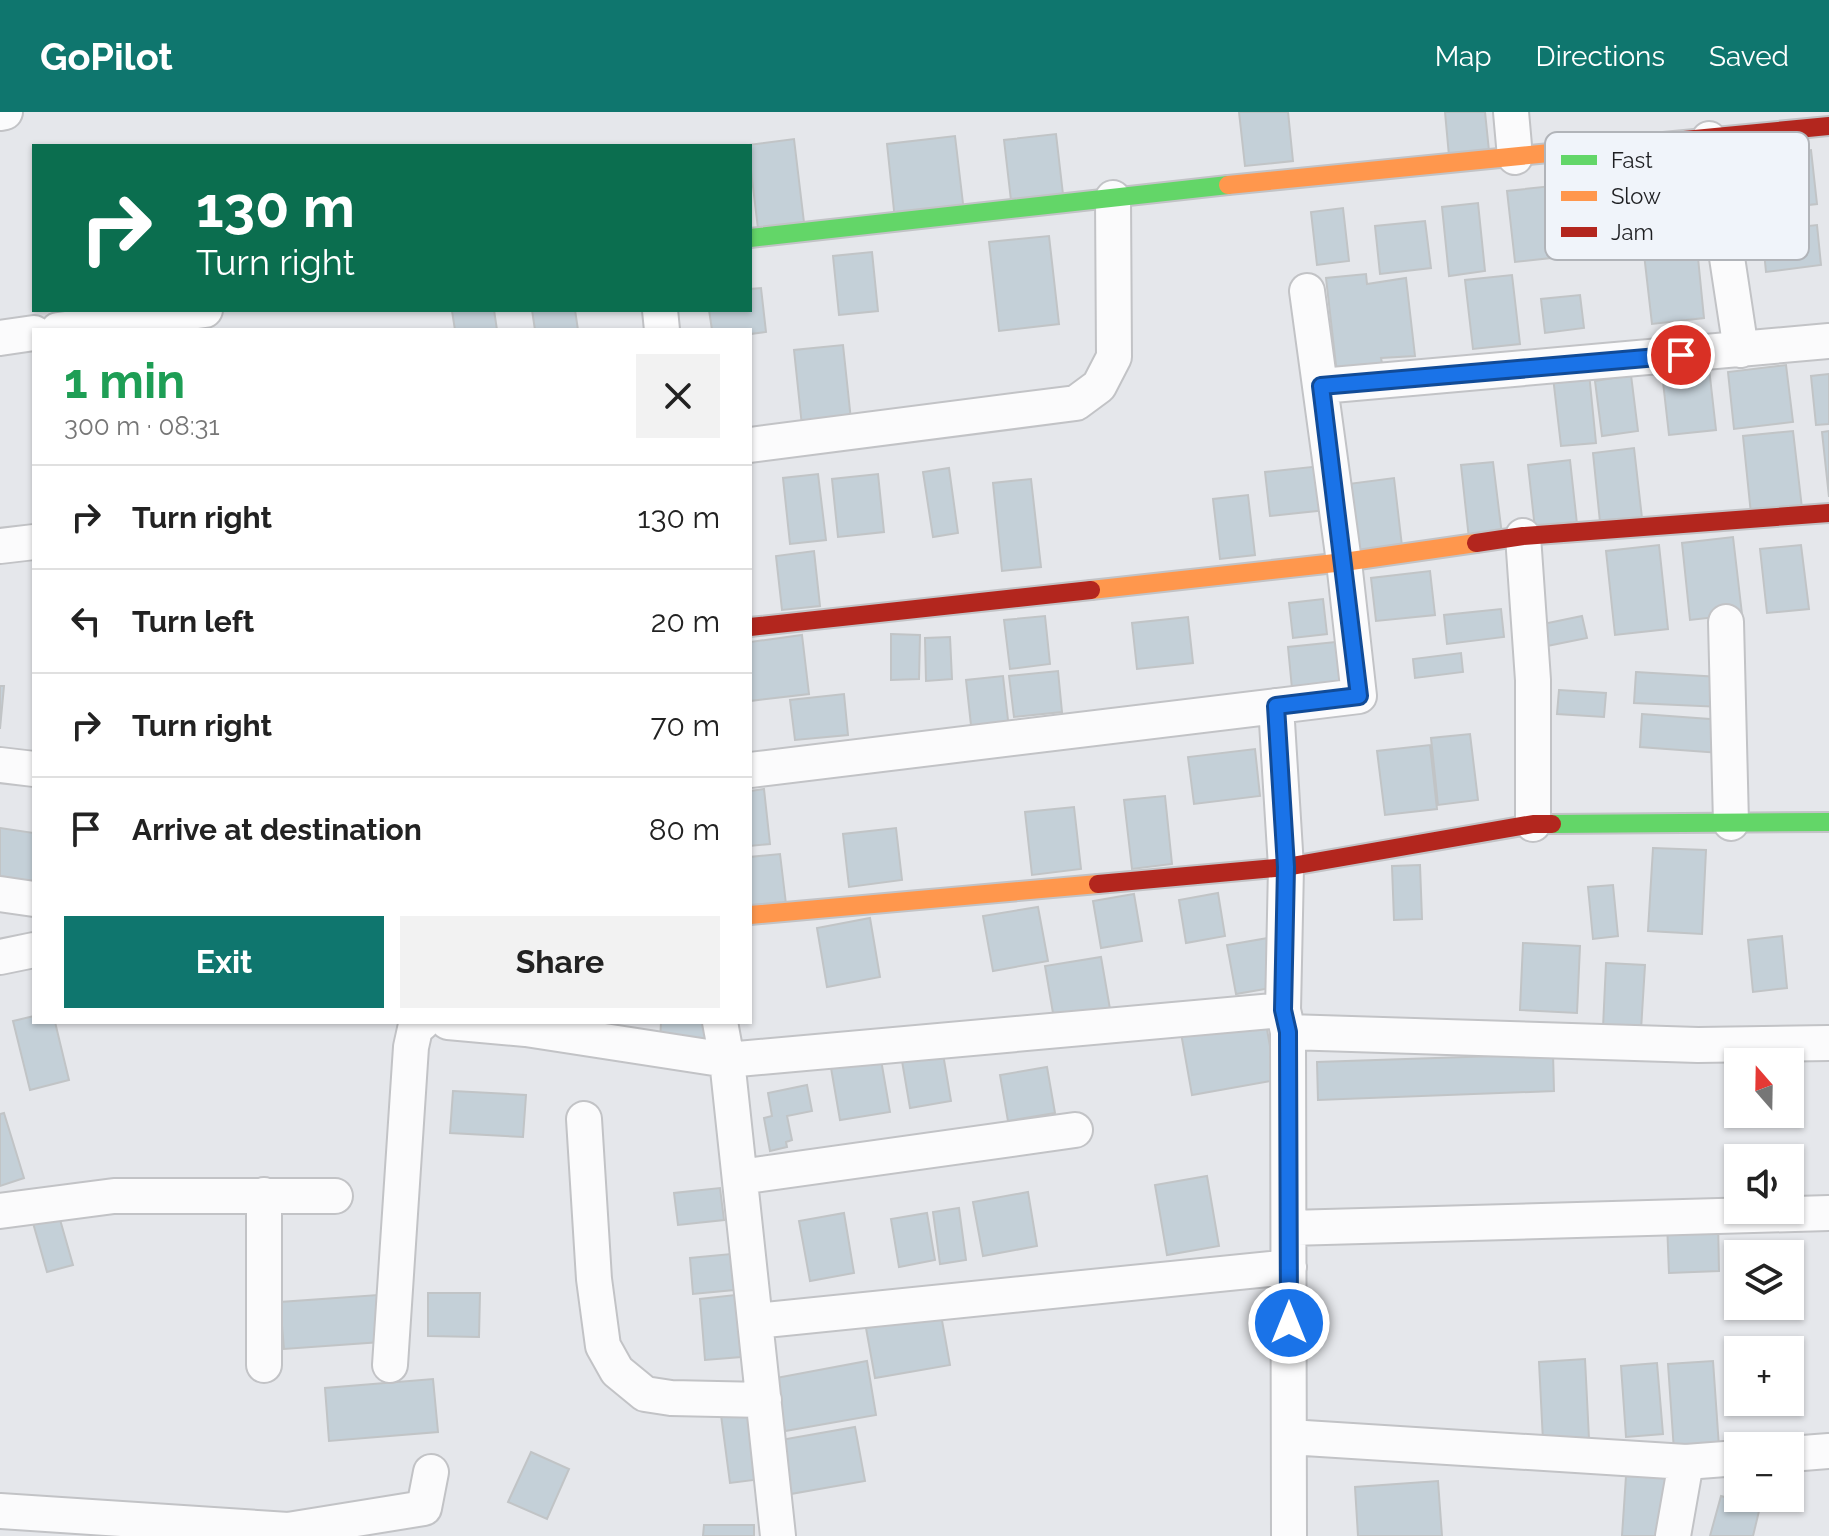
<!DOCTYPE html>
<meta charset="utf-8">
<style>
body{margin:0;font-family:Raleway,sans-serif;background:#f2f2f2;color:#222;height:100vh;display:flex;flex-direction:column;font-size:30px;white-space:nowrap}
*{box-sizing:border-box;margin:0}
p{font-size:26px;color:#767676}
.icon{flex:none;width:44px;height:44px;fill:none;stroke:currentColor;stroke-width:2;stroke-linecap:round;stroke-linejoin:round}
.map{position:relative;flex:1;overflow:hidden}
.side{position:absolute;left:32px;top:216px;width:720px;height:696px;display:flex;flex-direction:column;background:#fff;border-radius:0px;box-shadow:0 2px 6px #0004}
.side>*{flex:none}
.guide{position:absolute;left:32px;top:32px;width:720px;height:168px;border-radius:0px;box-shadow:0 2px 6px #0004;background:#0b6e4f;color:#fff;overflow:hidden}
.needle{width:52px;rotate:340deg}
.tools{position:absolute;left:1724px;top:936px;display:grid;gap:16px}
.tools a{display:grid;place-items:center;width:80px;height:80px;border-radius:0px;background:#fff;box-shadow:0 2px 6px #0004;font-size:40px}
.pin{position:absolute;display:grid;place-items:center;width:68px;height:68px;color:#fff;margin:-34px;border:4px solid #fff;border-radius:50%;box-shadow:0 2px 8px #0007}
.me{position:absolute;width:88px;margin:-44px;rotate:0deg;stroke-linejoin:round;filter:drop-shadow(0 0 6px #0008)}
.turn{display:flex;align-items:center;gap:28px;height:168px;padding:0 32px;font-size:36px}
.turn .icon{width:104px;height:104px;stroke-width:2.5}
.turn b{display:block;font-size:56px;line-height:68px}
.round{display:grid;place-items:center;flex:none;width:84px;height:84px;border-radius:0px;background:#f2f2f2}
.overview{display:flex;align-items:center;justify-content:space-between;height:136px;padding:0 32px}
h1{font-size:48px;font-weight:700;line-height:60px;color:#1e9e55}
.primary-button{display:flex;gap:16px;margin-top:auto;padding:16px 32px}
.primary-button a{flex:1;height:92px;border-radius:0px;background:#0f766e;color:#fff;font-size:32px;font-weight:700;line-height:92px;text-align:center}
.primary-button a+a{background:#f2f2f2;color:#222}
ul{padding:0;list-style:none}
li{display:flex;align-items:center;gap:24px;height:104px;padding:0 32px;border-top:2px solid #e0e0e0}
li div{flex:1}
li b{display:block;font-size:30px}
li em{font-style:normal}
header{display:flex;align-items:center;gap:48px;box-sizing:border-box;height:112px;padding:0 40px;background:#0f766e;color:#fff}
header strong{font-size:38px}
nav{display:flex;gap:44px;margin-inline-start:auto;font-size:28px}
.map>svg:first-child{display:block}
.building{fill:#c4d0d8;stroke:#c1c4c6;stroke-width:2}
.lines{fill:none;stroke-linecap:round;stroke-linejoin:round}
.street-casing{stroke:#c2c3c6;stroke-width:38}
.fast-casing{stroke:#c2c3c6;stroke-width:22}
.slow-casing{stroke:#c2c3c6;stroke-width:22}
.jam-casing{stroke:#c2c3c6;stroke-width:22}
.street{stroke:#fbfbfc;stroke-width:34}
.fast{stroke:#63d668;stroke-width:18}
.slow{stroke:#ff974d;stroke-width:18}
.jam{stroke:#b3261e;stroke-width:18}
.route-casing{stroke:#114b97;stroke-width:20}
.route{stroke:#1a73e8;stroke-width:14}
.key{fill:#f0f4fa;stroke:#b1b4b9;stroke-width:2}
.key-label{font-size:22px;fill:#1e1f22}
</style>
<header>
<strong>GoPilot</strong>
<nav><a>Map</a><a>Directions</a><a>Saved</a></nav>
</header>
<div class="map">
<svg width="1829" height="1424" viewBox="0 0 1829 1424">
<rect width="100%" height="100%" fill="#e5e7eb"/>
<path class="building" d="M1239,0H1288L1293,49L1245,54Z
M1445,0H1485L1489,39L1449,44Z
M1056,22L1064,91L1012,97L1004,28Z
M955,24L964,100L895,108L887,32Z
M794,27L805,119L759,125L748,33Z
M1811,38L1817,92L1751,99L1745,45Z
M1552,74L1560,145L1515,150L1507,79Z
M1478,91L1485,159L1449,164L1442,95Z
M1343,96L1349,149L1317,153L1311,100Z
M1425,109L1431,156L1380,162L1375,114Z
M1817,113L1821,153L1766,160L1762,119Z
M1049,124L1059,212L999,219L989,130Z
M1697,136L1704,206L1652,212L1644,142Z
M872,140L878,199L839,203L833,144Z
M1366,162L1367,172L1406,166L1415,244L1381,246L1383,256L1337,262L1326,166Z
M1512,163L1520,232L1473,237L1465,168Z
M761,176L766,220L750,222V218H712L709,198H750V177Z
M1580,183L1584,216L1545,221L1541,187Z
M494,198L497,218H455L452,199Z
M532,198H575L578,218H535Z
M843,233L851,308L802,314L794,238Z
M1786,253L1793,310L1734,317L1728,260Z
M1709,256L1716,318L1669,323L1662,261Z
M1589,261L1596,331L1561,334L1553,265Z
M1829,262V312L1816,313L1811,264Z
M1631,263L1638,319L1602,324L1595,269Z
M1793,319L1802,396L1751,402L1743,324Z
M1829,319V385L1822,320Z
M1634,336L1642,406L1600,410L1593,341Z
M1570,348L1577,412L1535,417L1528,353Z
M1493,350L1502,423L1469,427L1461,353Z
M1321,354L1326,398L1270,404L1265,360Z
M949,356L958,421L933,425L923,360Z
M818,362L826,428L790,432L783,366Z
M878,362L884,420L838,425L832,367Z
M1394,366L1402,434L1356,439L1348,372Z
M1031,367L1041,455L1002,459L993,371Z
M1248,383L1255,443L1220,447L1213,387Z
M1733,425L1742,502L1690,508L1682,431Z
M1659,433L1668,517L1615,523L1606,439Z
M1801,433L1809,497L1767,501L1760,437Z
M814,439L820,494L782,498L776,444Z
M1430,459L1435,503L1376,509L1371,466Z
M1323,487L1327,522L1293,526L1289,491Z
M1501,497L1504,525L1447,532L1444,503Z
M1045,504L1050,552L1010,557L1004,508Z
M1582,504L1587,526L1547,534L1543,512Z
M1188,505L1193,551L1137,557L1132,511Z
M891,522L920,523L919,567L891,568Z
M802,523L809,582L750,589V530Z
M950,525L952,567L926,569L925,526Z
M1345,529L1350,580L1293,587L1288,535Z
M1461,541L1463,560L1415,566L1413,547Z
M1058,559L1062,600L1014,605L1009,564Z
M1636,560L1720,565L1722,595L1634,591Z
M1003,564L1009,617L972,622L966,568Z
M0,574H4L0,617Z
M1559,578L1606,581L1604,605L1557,602Z
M844,582L848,623L795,628L790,588Z
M1642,602L1723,608L1720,641L1640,635Z
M1470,622L1478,688L1438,693L1431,626Z
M1430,633L1437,697L1385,703L1377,639Z
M1255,637L1260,684L1194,692L1188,645Z
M764,677L770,732L750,734V679Z
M1165,684L1172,752L1132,757L1124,688Z
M1074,695L1081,757L1032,763L1025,700Z
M0,716L34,721V771L0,766Z
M896,716L902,768L849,775L843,722Z
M1653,736L1706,738L1702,822L1648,819Z
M780,742L786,792L750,796V745Z
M1420,753L1422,807L1394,808L1392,754Z
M1613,773L1618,824L1593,827L1588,775Z
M1218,781L1225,824L1186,831L1179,788Z
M1134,782L1142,829L1101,836L1093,789Z
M1038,795L1048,849L993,859L983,804Z
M870,806L880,865L827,875L817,816Z
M1782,824L1787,876L1753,880L1748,828Z
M1268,826L1276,875L1236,882L1227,833Z
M1523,831L1580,834L1577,901L1520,898Z
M1101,845L1110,897L1054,907L1045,854Z
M1606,851L1645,853L1641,918L1603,916Z
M34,904V910H55L69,968L30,978L13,909Z
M1265,906L1276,968L1192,983L1181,921Z
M661,910H707V931L660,930Z
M942,936L951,989L910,996L901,943Z
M880,942L890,1000L840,1008L830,950Z
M1553,942L1554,979L1318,988L1317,950Z
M1047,955L1055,1001L1008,1009L1000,963Z
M807,973L812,999L787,1004L792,1028L786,1030L787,1035L770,1039L764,1006L772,1004L768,981Z
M453,979L526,983L523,1025L450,1021Z
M4,1001L24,1066L0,1074V1002Z
M1207,1064L1219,1134L1167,1143L1155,1073Z
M720,1076L724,1108L678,1113L674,1081Z
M1028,1080L1037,1134L983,1144L973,1090Z
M959,1096L966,1148L940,1152L933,1100Z
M844,1101L854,1161L810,1169L799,1109Z
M927,1101L935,1148L899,1155L891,1107Z
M59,1104L73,1153L47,1160L33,1111Z
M1718,1108L1719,1159L1669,1161L1667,1110Z
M731,1142L734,1178L693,1182L690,1146Z
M428,1181H480L479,1225L428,1224Z
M378,1183L381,1230L284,1237L280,1190Z
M735,1183L741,1245L705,1248L700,1187Z
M941,1203L950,1253L875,1266L866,1216Z
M1585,1247L1589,1327L1543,1329L1539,1250Z
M867,1249L876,1303L785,1319L776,1266Z
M1713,1249L1719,1335L1674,1339L1668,1252Z
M1657,1251L1663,1322L1626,1325L1621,1254Z
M433,1267L438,1320L329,1329L325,1276Z
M753,1298L762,1367L730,1371L721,1303Z
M855,1315L865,1369L785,1383L775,1329Z
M531,1340L569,1357L547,1407L508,1390Z
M1626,1364L1670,1366L1666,1424H1622Z
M1438,1369L1442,1424H1358L1355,1375Z
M1721,1384L1760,1395L1753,1424H1710Z
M704,1413H754V1424H703Z"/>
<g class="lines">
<g class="street-casing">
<path id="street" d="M1511,0L1515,45
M0,1L5,0
M1709,27L1741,238
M660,198L662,218
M58,218L205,198
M0,226L34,221
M1321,274L1829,229
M750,333L1076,291L1099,274L1114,245L1113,86
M1523,424L1533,568V712
M0,434L34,430
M1726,510L1731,711
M1276,594L1286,755L1283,898L1288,920L1289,1424
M0,653L34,657
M750,658L1359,584L1344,450L1307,179
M0,782L34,787
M0,845L34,838
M448,910L526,917
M529,910L526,917L727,948L1283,898
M720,910L727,948L778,1424
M1288,920L1698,933L1829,931
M584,1007L594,1167L603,1234L617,1259L645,1282L671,1286L764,1288
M740,1065L1075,1018
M0,1099L114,1084H335
M1289,1116L1829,1101
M756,1209L1289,1155
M264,1253V1083
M390,1253L411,935L415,917L423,910
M1289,1325L1686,1350L1738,1346
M1790,1342L1829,1339
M0,1399L288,1418L424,1396L431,1360
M1673,1424L1686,1350"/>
</g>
<g class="fast-casing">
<path id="fast" d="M750,126L1228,73
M1552,712L1829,710"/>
</g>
<g class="slow-casing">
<path id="slow" d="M1228,73L1590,37
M1091,478L1344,450L1476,431
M750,803L1098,772"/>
</g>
<g class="jam-casing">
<path id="jam" d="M1590,37L1829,14
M1476,431L1523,424L1829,401
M750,515L1091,478
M1098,772L1286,755L1533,712H1552"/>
</g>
<use href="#street" class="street"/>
<use href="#fast" class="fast"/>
<use href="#slow" class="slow"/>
<use href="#jam" class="jam"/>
</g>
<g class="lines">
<g class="route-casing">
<path id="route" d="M1289,1211L1288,920L1283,898L1286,755L1276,594L1359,584L1321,274L1681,243"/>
</g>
<use href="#route" class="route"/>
</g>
<rect x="1545" y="20" width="264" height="128" rx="12" class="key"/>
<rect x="1561" y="43" width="36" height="10" fill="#63d668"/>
<rect x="1561" y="79" width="36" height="10" fill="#ff974d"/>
<rect x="1561" y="115" width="36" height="10" fill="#b3261e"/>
<g class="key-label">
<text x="1611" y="56">Fast</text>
<text x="1611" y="92">Slow</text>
<text x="1611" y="128">Jam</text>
</g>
</svg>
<div class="tools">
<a><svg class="needle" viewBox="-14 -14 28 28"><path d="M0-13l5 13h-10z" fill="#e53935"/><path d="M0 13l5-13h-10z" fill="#767676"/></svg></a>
<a><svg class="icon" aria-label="sound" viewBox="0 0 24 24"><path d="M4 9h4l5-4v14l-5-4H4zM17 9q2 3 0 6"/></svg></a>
<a><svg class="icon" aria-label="layers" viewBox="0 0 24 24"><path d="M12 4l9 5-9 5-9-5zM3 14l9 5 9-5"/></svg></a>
<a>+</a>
<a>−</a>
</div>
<div class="pin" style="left:1681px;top:243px;background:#d93025"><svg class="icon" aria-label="arrive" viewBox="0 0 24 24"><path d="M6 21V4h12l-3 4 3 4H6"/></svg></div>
<svg class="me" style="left:1289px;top:1211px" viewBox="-20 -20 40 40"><circle r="17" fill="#1a73e8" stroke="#fff" stroke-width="3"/><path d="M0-11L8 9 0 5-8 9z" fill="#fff"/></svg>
<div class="guide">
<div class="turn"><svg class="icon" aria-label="right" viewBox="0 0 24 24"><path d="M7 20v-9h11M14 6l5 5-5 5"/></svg><div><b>130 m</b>Turn right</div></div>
</div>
<section class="side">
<div class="overview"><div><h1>1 min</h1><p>300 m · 08:31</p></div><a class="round"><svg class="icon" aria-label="close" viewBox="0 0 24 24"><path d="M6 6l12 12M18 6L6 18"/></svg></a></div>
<ul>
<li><svg class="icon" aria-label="right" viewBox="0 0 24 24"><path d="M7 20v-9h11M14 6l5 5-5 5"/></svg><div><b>Turn right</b></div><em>130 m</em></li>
<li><svg class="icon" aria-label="left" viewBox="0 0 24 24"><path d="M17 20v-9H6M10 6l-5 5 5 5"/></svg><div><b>Turn left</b></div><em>20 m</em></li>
<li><svg class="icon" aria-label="right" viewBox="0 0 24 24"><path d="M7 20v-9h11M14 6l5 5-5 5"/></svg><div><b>Turn right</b></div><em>70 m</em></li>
<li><svg class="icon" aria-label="arrive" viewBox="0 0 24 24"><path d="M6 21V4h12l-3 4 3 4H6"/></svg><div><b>Arrive at destination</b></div><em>80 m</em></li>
</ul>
<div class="primary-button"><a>Exit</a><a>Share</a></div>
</section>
</div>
